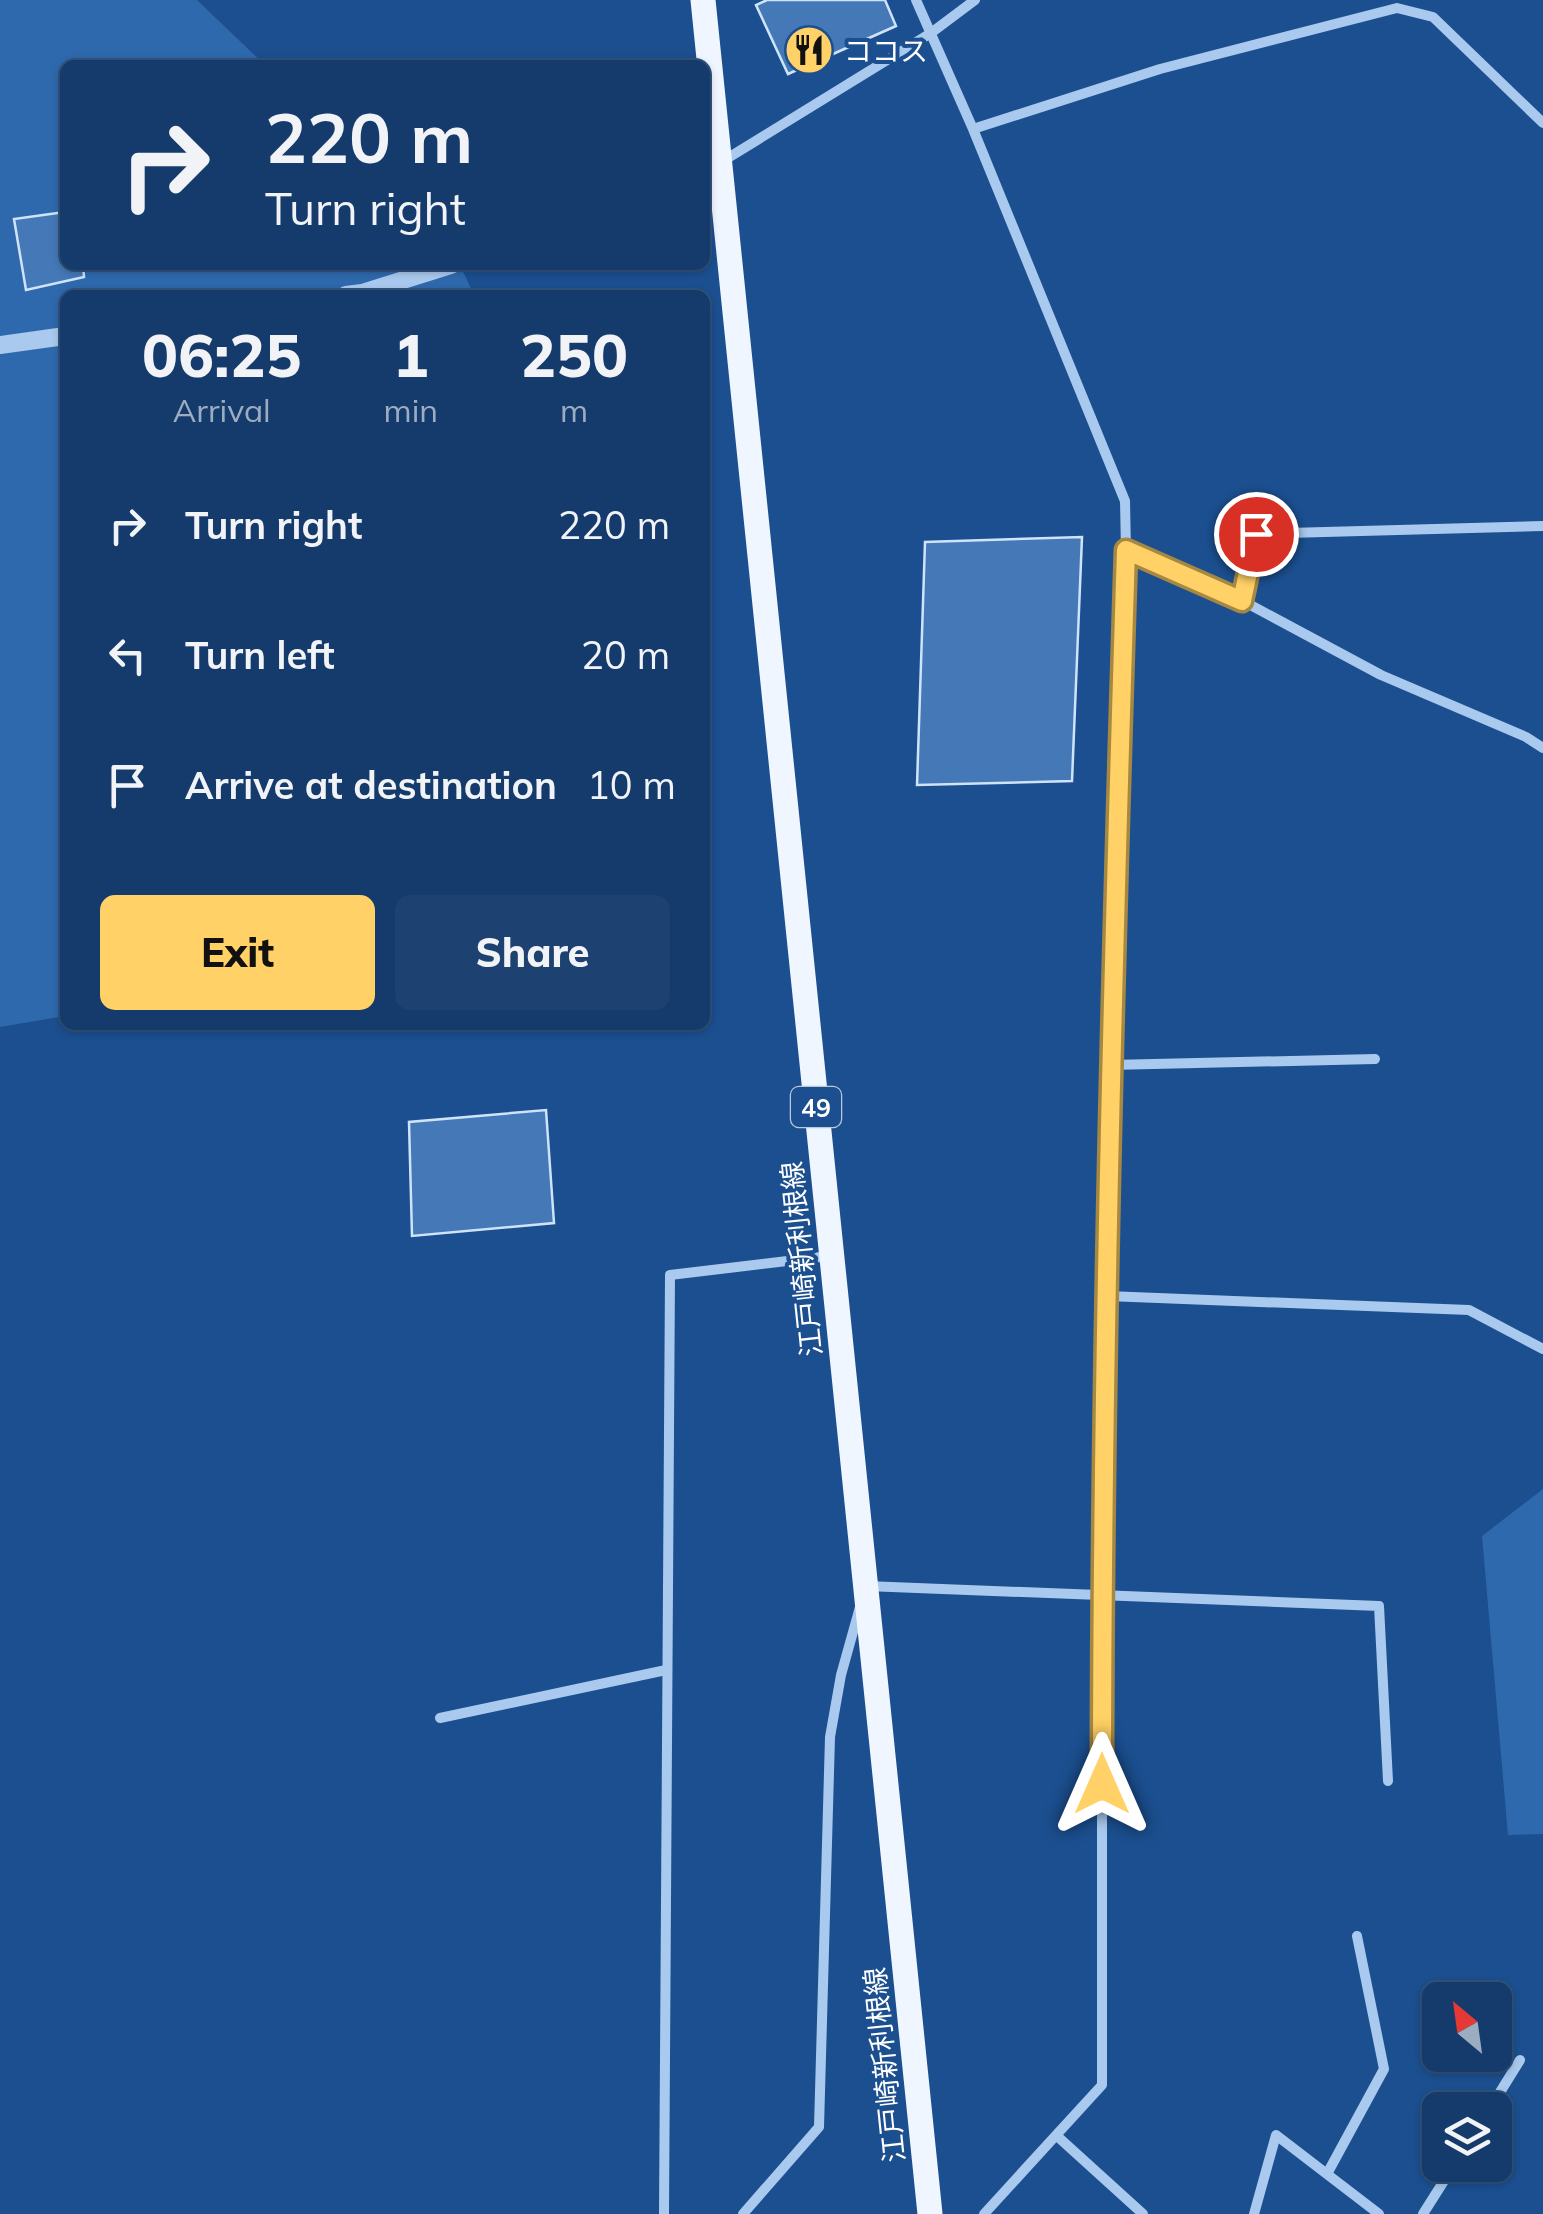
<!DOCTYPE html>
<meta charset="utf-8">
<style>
body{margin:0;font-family:Mulish,"Noto Sans JP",sans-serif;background:#1d4271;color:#f1f3f6;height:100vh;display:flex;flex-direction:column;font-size:38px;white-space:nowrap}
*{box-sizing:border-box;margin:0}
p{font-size:32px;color:#9dadc1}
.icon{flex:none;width:55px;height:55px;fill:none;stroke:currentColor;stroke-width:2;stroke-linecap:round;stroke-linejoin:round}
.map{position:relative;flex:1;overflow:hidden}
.panel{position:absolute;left:60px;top:290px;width:650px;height:740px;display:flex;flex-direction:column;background:#143b6b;border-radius:15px;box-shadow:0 2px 8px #0004,0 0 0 2px #33557e}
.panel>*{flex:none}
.banner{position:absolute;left:60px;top:60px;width:650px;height:210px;border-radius:15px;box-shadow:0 2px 8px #0004,0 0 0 2px #33557e;background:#143b6b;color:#f1f3f6;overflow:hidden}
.needle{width:65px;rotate:331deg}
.fabs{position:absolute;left:1422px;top:1982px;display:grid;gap:20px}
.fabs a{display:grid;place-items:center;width:90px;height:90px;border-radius:15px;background:#143b6b;box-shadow:0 2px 8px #0004,0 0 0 2px #33557e;font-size:50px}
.pin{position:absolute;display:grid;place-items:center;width:85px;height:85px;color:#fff;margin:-42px;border:5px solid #fff;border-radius:50%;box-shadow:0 2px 10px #0007}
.me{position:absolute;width:110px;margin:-55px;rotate:0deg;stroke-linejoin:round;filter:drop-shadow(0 0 8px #0008)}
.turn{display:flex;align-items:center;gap:35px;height:210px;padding:0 40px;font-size:45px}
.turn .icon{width:130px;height:130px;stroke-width:2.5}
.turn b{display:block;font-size:70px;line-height:85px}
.eta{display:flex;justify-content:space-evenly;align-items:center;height:170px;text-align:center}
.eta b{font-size:60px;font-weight:800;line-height:70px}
.cta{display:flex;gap:20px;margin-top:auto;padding:20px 40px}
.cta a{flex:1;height:115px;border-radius:15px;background:#ffd166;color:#111;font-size:40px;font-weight:800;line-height:115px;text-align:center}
.cta a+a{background:#1d4271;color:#f1f3f6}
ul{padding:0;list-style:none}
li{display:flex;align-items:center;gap:30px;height:130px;padding:0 40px}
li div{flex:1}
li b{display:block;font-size:38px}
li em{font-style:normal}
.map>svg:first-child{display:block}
.green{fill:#2e69ad}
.building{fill:#4478b7;stroke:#cfe3fa;stroke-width:2.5}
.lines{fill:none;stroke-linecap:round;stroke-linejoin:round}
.minor{stroke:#a9c9ee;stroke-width:10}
.tertiary{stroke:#a9c9ee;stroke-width:18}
.primary{stroke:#f0f6ff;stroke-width:25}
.route-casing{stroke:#a68842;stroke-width:25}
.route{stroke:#ffd166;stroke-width:18}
.labels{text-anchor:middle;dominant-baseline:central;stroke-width:8;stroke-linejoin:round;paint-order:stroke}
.shield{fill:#1b4f8f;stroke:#bbcadd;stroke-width:2.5}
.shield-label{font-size:25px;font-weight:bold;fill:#fff}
.poi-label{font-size:28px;fill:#fff;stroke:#1b4f8f;text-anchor:start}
.street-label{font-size:28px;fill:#fff;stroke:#1b4f8f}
</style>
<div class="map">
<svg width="1543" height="2214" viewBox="0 0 1543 2214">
<rect width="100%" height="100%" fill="#1b4f8f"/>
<path class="green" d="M0,0H197L265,65H65V265H460L474,295H65V1016L0,1027Z
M1543,1489V1834L1508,1835L1482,1536Z"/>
<path class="building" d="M767,0H885L896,26L788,74L756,5Z
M65,212V265H83L84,277L26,290L14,219Z
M1082,537L1072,781L917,785L925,542Z
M546,1110L554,1223L412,1236L409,1122Z"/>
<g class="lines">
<path class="minor" d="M916,0L973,129L1125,501L1126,551L1110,1065L1102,1596V2085L984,2214
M973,129L1160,69L1397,8L1433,17L1543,123
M723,161L931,33L975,0
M1126,551L1243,601L1381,675L1526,737L1543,748
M1243,601L1256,534L1543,526
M1110,1065L1375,1059
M1107,1296L1469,1310L1543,1349
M866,1586L1379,1606L1388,1781
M440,1718L666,1670
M1489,2110L1520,2060
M1057,2136L1143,2214
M1327,2174L1384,2069L1357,1936
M664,2214L670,1275L829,1256
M743,2214L819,2127L830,1737L841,1675L860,1607
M1254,2214L1276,2135L1379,2214
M1423,2214L1454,2165"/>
<path class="tertiary" d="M346,295L362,293L451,265
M0,345L65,336"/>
<path class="primary" d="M703,0L930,2214"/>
</g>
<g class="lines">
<g class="route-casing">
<path id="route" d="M1102,1784C1102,1373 1113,962 1126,550L1242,601L1256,534"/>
</g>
<use href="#route" class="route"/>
</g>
<defs>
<g id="restaurant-disc" transform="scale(2.5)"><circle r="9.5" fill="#ffd166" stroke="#1b4f8f"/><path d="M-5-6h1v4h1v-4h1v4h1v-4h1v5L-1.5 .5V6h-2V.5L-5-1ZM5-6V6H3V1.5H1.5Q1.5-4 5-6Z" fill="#111"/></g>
</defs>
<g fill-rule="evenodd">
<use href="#restaurant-disc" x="809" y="50"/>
</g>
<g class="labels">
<rect class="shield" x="791" y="1087" width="50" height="40" rx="8"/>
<g class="shield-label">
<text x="816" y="1107">49</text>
</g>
<g class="poi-label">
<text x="844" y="50">ココス</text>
</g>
<g class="street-label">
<text transform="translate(801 1259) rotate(-96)">江戸崎新利根線</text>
<text transform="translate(884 2065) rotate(-96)">江戸崎新利根線</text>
</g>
</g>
</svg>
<div class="fabs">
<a><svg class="needle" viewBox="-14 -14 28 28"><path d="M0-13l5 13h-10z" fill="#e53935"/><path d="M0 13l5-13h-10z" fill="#9dadc1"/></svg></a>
<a><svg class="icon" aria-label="layers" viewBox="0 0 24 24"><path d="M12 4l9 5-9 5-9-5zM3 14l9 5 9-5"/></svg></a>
</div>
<div class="pin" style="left:1256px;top:534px;background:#d93025"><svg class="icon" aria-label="arrive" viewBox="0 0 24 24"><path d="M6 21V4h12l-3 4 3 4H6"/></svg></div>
<svg class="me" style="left:1102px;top:1784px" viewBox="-20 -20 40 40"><path d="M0-17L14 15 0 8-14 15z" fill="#ffd166" stroke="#fff" stroke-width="4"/></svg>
<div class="banner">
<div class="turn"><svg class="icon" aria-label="right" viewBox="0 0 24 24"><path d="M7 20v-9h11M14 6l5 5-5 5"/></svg><div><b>220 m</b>Turn right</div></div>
</div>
<section class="panel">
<div class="eta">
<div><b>06:25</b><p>Arrival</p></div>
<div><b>1</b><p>min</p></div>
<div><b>250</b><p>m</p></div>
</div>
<ul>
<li><svg class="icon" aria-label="right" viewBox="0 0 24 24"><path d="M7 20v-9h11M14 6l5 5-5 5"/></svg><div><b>Turn right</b></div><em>220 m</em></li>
<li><svg class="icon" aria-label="left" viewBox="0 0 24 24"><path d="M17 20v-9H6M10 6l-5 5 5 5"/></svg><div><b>Turn left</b></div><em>20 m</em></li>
<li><svg class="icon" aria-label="arrive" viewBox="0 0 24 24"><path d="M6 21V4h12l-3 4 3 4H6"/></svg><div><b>Arrive at destination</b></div><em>10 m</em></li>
</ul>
<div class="cta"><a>Exit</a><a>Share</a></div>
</section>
</div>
